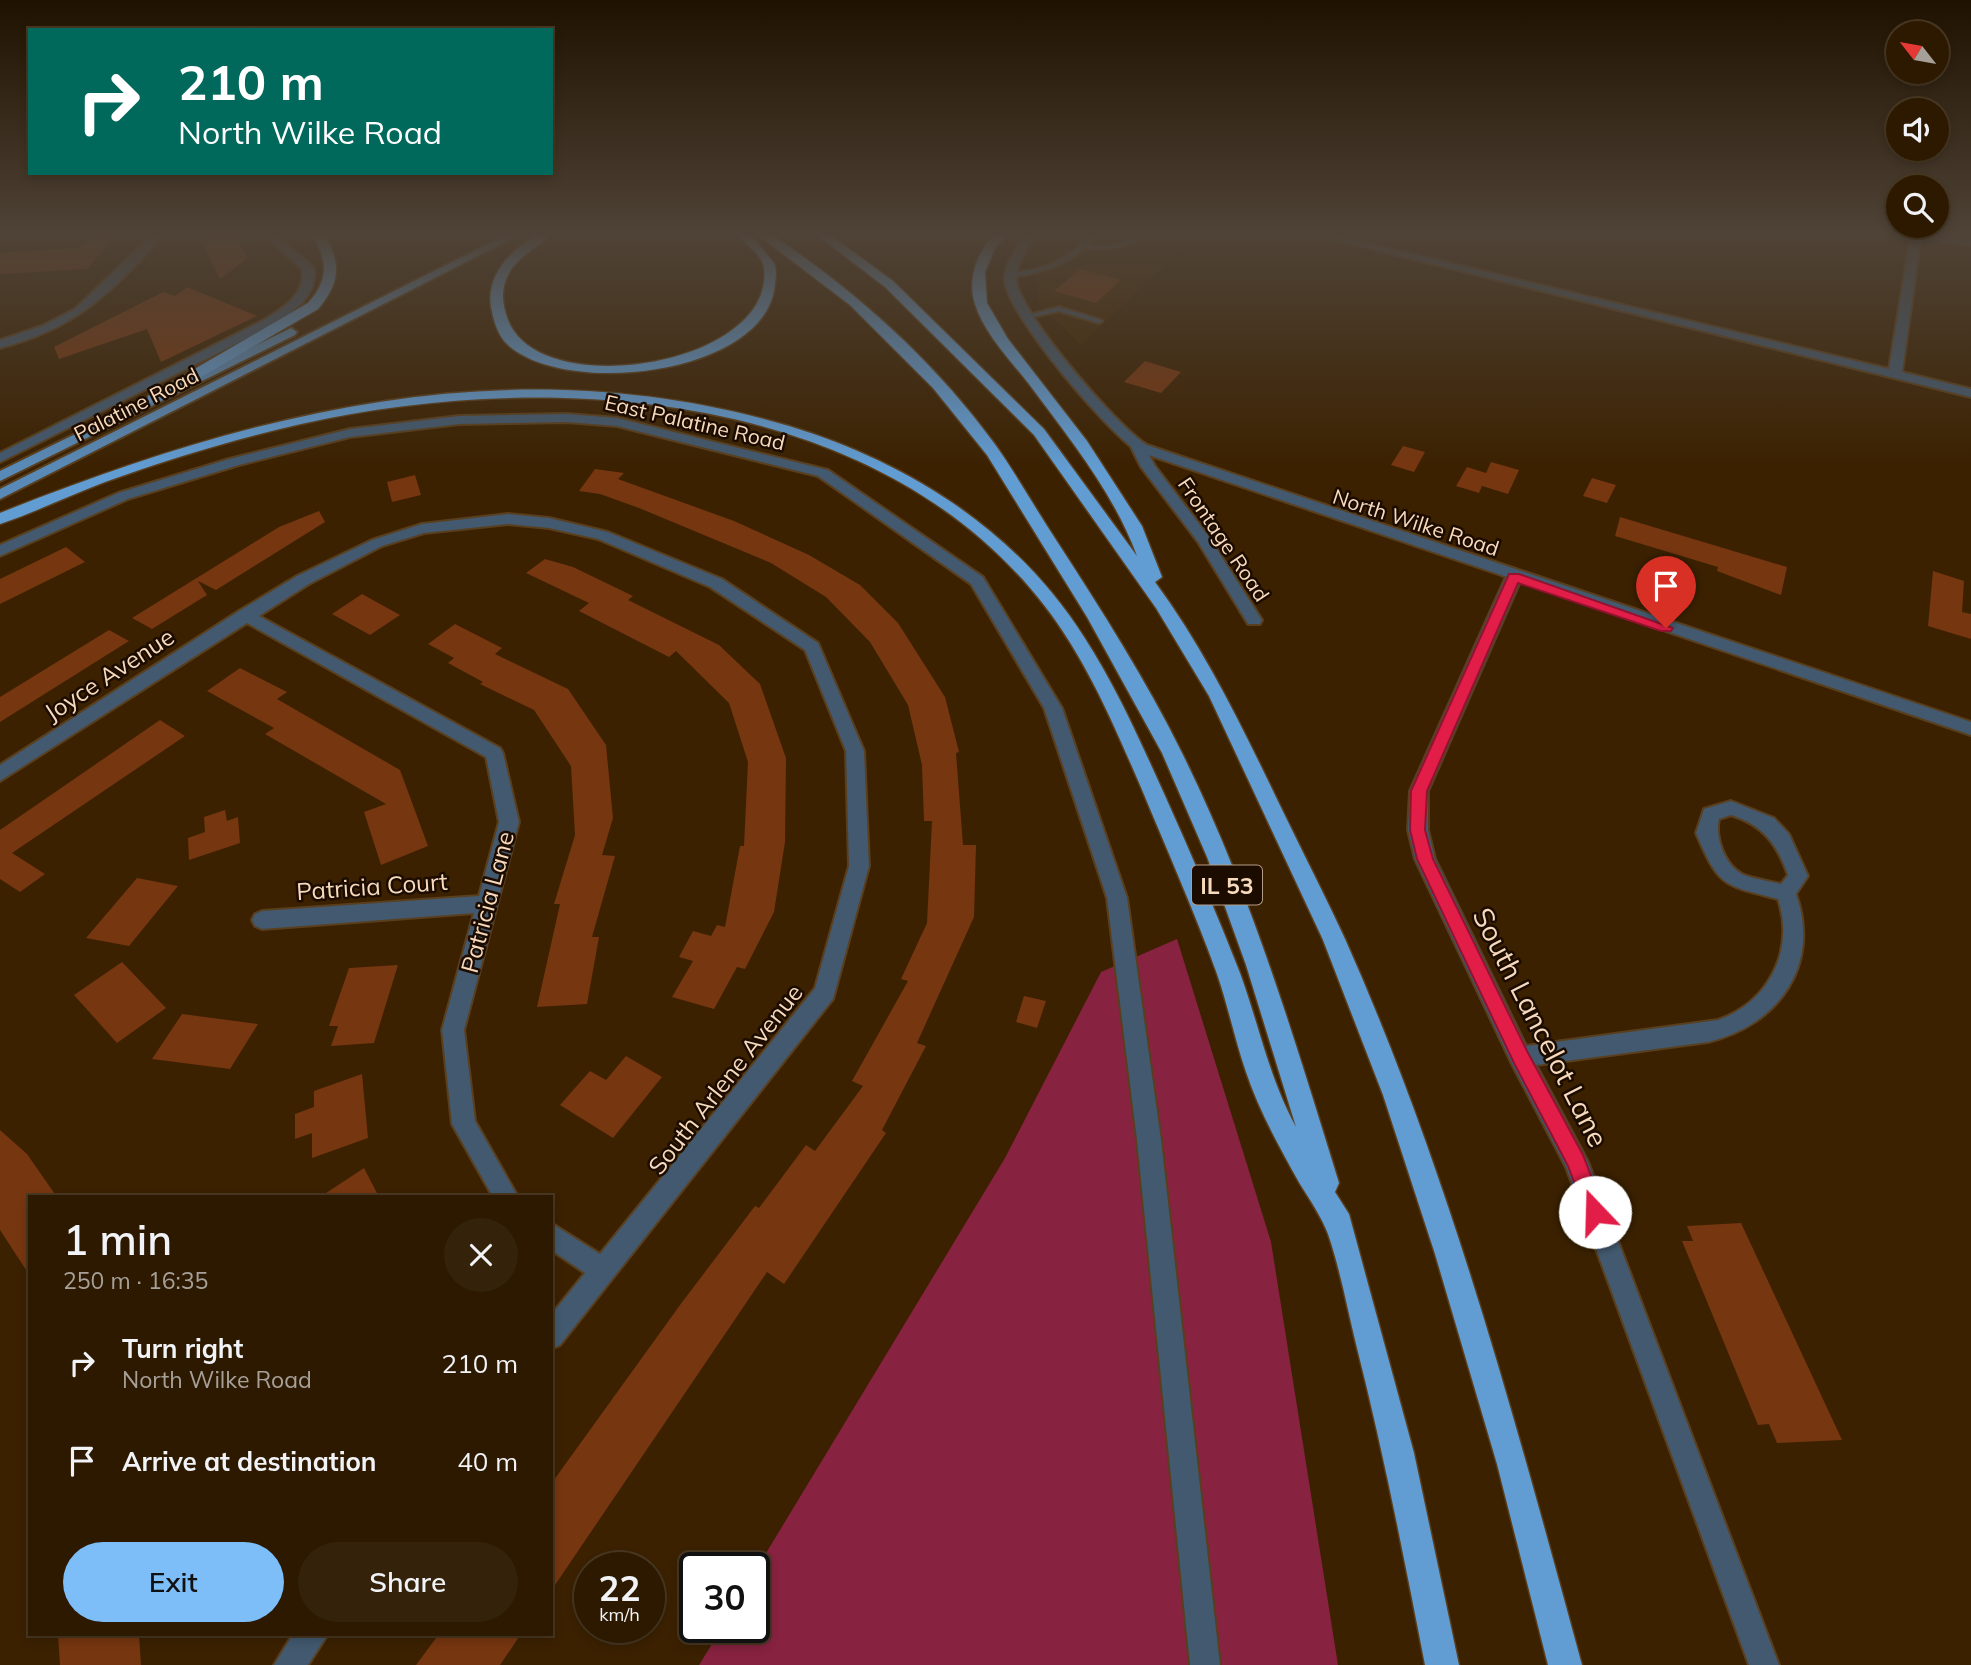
<!DOCTYPE html>
<meta charset="utf-8">
<style>
body{margin:0;font-family:Mulish,sans-serif;background:#34220a;color:#f1f3f6;height:100vh;display:flex;flex-direction:column;font-size:26px;white-space:nowrap}
*{box-sizing:border-box;margin:0}
p{font-size:23px;color:#a6a099}
.icon{flex:none;width:38px;height:38px;fill:none;stroke:currentColor;stroke-width:2;stroke-linecap:round;stroke-linejoin:round}
.map{position:relative;flex:1;overflow:hidden}
.drawer{position:absolute;left:28px;top:1195px;width:525px;height:441px;display:flex;flex-direction:column;background:#2c1900;border-radius:0px;box-shadow:0 4px 10px #0003,0 0 0 2px #483822}
.drawer>*{flex:none}
.top-card{position:absolute;left:28px;top:28px;width:525px;height:147px;border-radius:0px;box-shadow:0 4px 10px #0003,0 0 0 2px #483822;background:#00695c;color:#fff;overflow:hidden}
.needle{width:46px;rotate:301deg}
.controls{position:absolute;left:1886px;top:21px;display:grid;gap:14px}
.controls a{display:grid;place-items:center;width:63px;height:63px;border-radius:50%;background:#2c1900;box-shadow:0 4px 10px #0003,0 0 0 2px #483822;font-size:35px}
.speed{position:absolute;left:574px;top:1552px;display:flex;gap:14px;font-size:35px;font-weight:700;text-align:center}
.speed>*{display:grid;place-content:center;width:91px;height:91px;border-radius:50%;background:#2c1900;box-shadow:0 4px 10px #0003,0 0 0 2px #483822;line-height:1}
.speed small{font-size:18px;font-weight:400}
.speed .limit{border:4px solid #111;border-radius:10px;background:#fff;color:#111}
.pin{position:absolute;display:grid;place-items:center;width:60px;height:60px;color:#fff;margin:-72px -30px;border-radius:50% 50% 50% 0;rotate:-45deg;box-shadow:0 0 7px #0007}
.pin .icon{rotate:45deg}
.me{position:absolute;width:77px;margin:-38px;rotate:339deg;stroke-linejoin:round;filter:drop-shadow(0 0 5px #0008)}
.turn{display:flex;align-items:center;gap:24px;height:147px;padding:0 35px;font-size:32px}
.turn .icon{width:91px;height:91px;stroke-width:2.5}
.turn b{display:block;font-size:49px;line-height:60px}
.round{display:grid;place-items:center;flex:none;width:74px;height:74px;border-radius:37px;background:#34220a}
.summary{display:flex;align-items:center;justify-content:space-between;height:119px;padding:0 35px}
h1{font-size:42px;font-weight:600;line-height:52px}
.action{display:flex;gap:14px;margin-top:auto;padding:14px 35px}
.action a{flex:1;height:80px;border-radius:42px;background:#7dbef9;color:#111;font-size:28px;font-weight:600;line-height:80px;text-align:center}
.action a+a{background:#34220a;color:#f1f3f6}
ul{padding:0;list-style:none}
li{display:flex;align-items:center;gap:21px;height:98px;padding:0 35px}
li div{flex:1}
li b{display:block;font-size:26px}
li em{font-style:normal}
.map>svg:first-child{display:block}
.built{fill:#452700}
.green{fill:#872240}
.building{fill:#763610}
.lines{fill:none;stroke-linecap:round;stroke-linejoin:round}
.service-casing{stroke:#593f1e;stroke-width:4}
.minor-casing{stroke:#593f1e;stroke-width:4}
.tertiary-casing{stroke:#593f1e;stroke-width:4}
.primary-casing{stroke:#593f1e;stroke-width:4}
.motorway-casing{stroke:#593f1e;stroke-width:3}
.service{fill:#42596f;fill-rule:evenodd}
.minor{fill:#42596f;fill-rule:evenodd}
.tertiary{fill:#42596f;fill-rule:evenodd}
.primary{fill:#598ab7;fill-rule:evenodd}
.motorway{fill:#619cd3;fill-rule:evenodd}
.route{fill:#e11d48;stroke:#92132f;stroke-width:2}
.labels{text-anchor:middle;dominant-baseline:central;stroke-width:5;stroke-linejoin:round;paint-order:stroke}
.far-street-label{font-size:21px;fill:#f7dabd;stroke:#1c0c00}
.shield{fill:#1c0c00;stroke:#b59c84;stroke-width:2}
.shield-label{font-size:23px;font-weight:bold;fill:#f7dabd}
.street-label{font-size:24px;fill:#f7dabd;stroke:#1c0c00}
.near-street-label{font-size:28px;fill:#f7dabd;stroke:#1c0c00}
</style>
<div class="map">
<svg width="1971" height="1665" viewBox="0 0 1971 1665">
<rect width="100%" height="100%" fill="#3b2100"/>
<path class="built" d="M1054,235H1197L1081,345L1039,304L1036,266L1038,252Z"/>
<path class="green" d="M1177,939L1271,1242L1338,1665H699L722,1628H754V1573L1005,1158L1101,972Z"/>
<path class="building" d="M99,235H116L87,269L0,274V253L79,248Z
M198,235H235L248,258L220,279Z
M1080,269L1121,280L1096,303L1054,291Z
M187,287L257,316L161,362L147,329L59,359L54,347L159,294L164,292L175,296Z
M1145,361L1181,372L1161,393L1124,382Z
M1403,446L1425,452L1414,472L1391,465Z
M1491,462L1519,470L1508,494L1482,486L1479,493L1456,486L1467,467L1486,473Z
M595,469L624,473L618,479L734,521L809,555L860,585L898,623L945,697L959,752L956,753L963,845H976L974,917L917,1043L926,1046L882,1130L886,1133L784,1284L767,1272L551,1591V1484L680,1305L755,1206L759,1208L806,1145L815,1151L863,1086L852,1081L908,981L901,979L927,923L932,821H924L922,765L908,705L870,642L826,597L771,563L639,508L600,494L579,491Z
M415,475L421,495L392,502L387,482Z
M1592,478L1616,485L1607,503L1583,496Z
M319,511L325,522L216,590L198,581L207,595L152,629L132,618L279,527Z
M1620,517L1787,567L1781,595L1717,571L1718,567L1615,536Z
M66,547L85,562L0,604V579Z
M545,559L573,567L633,596L628,600L719,645L760,684L786,758L785,842L774,912L745,969L737,967L714,1009L672,997L693,961L679,957L693,931L711,936L717,925L725,927L740,846H744L748,762L729,703L676,651L669,657L579,611L589,603L526,573Z
M1933,571L1964,581L1962,612L1971,614V639L1928,626Z
M362,594L400,615L370,635L332,614Z
M455,624L502,648L495,654L568,689L606,745L613,818L602,855L615,856L592,937H599L587,1004L537,1007L560,904H554L575,835L571,766L534,710L480,684L483,682L448,663L454,658L428,644Z
M109,630L129,641L0,722V697Z
M240,668L287,692L277,699L400,770L428,846L381,865L364,812L386,804L265,734L274,728L207,691Z
M160,720L185,736L12,853L45,874L20,892L0,879V830Z
M225,810L227,821L238,817L240,843L189,860L188,838L205,832L204,817Z
M137,878L178,886L129,946L86,938Z
M122,962L166,1008L117,1043L74,995Z
M398,965L374,1043L331,1046L338,1026H329L349,968Z
M1024,996L1046,1001L1037,1028L1016,1022Z
M182,1014L258,1024L230,1069L152,1059Z
M626,1056L662,1077L613,1138L560,1105L590,1071L606,1080Z
M362,1074L368,1138L312,1158V1133L295,1139V1114L314,1107V1091Z
M0,1130L27,1154L57,1197H30V1276L0,1230Z
M364,1168L379,1197H320Z
M1741,1223L1842,1440L1777,1443L1769,1424L1758,1425L1682,1241H1693L1687,1226Z
M58,1634H139L141,1665H60Z
M439,1634H521L500,1665H416Z"/>
<g class="lines">
<g class="service-casing">
<path id="service" d="M1091,235H1097L1088,245C1099,246 1112,247 1123,243C1131,240 1136,235 1145,235C1127,250 1106,250 1084,248C1063,267 1040,273 1012,277L1009,275C1017,271 1028,271 1037,269C1059,264 1075,250 1091,235Z
M1059,307L1101,320L1102,321L1099,323L1059,311L1028,318L1025,316Z"/>
</g>
<g class="minor-casing">
<path id="minor" d="M152,235H163C112,292 77,328 0,348V340L42,326L75,309Z
M265,235H276L314,268C318,296 293,312 272,326L0,462V453L264,320C283,308 306,295 302,269Z
M1315,235H1333L1889,369L1911,235H1921L1902,372L1971,389V397Z
M1923,235L1971,240V246L1928,238Z
M567,414L617,418L828,470L983,577L1062,708L1127,898L1161,1140L1220,1665H1190L1137,1140L1107,898L1044,708L971,584L818,476L617,426L567,422L459,424L350,437L239,465L128,499L0,556V545L118,493L229,459L350,429L459,416Z
M1137,441L1142,442L1155,466L1209,537L1262,620L1260,624H1248L1198,542L1141,467L1130,445Z
M508,514L549,518L608,532L722,579L818,643L864,751L869,866L833,999L560,1345L551,1349V1315L585,1273L551,1250V1223L600,1254L815,988L849,866L846,751L805,650L710,587L598,539L549,528L508,524L424,533L382,546L309,584L259,616L500,748L503,753L519,822L464,1030L475,1121L518,1197H493L452,1124L442,1030L474,913L262,929L255,926L252,920L255,914L262,911L479,896L499,822L486,757L247,623L0,781V765L239,611L297,576L372,540L422,524Z
M1514,572L1522,577L1428,791V830L1435,859L1526,1046L1718,1020C1769,1002 1795,950 1778,899C1723,885 1719,887 1696,833L1704,809L1731,801L1774,818L1789,834L1808,876L1796,894C1821,965 1779,1025 1708,1042L1536,1065L1588,1162L1779,1665H1749L1566,1167L1512,1064L1415,859L1408,830L1410,791L1506,577ZM1731,815C1763,825 1777,844 1788,875L1781,884C1770,881 1753,879 1742,874C1724,864 1715,837 1719,819Z
M293,1634H328L308,1665H274Z"/>
</g>
<g class="tertiary-casing">
<path id="tertiary" d="M1026,235H1036C1028,249 1013,266 1017,284C1025,319 1116,425 1147,445L1971,722V735L1137,451C1106,430 1012,320 1005,283C1002,266 1017,249 1026,235Z"/>
</g>
<g class="primary-casing">
<path id="primary" d="M506,235H519L0,499V489Z
M291,328L297,332L295,335L0,481V471Z"/>
</g>
<g class="motorway-casing">
<path id="motorway" d="M312,235H324C342,263 340,283 318,309L158,402H148V396L308,303C329,280 328,261 312,235Z
M536,235H550C536,249 517,257 508,275C501,289 502,303 507,317C534,404 776,367 764,268C762,254 746,245 738,235H751L774,263C777,270 776,277 775,284C768,376 560,399 505,342C497,333 493,318 491,307C486,274 511,251 536,235Z
M758,235H772C856,291 934,361 994,443C1017,475 1036,510 1058,543C1102,611 1146,680 1182,753C1250,890 1294,1037 1339,1183L1335,1192L1349,1214L1414,1453L1459,1665H1425C1404,1557 1383,1450 1356,1344C1347,1307 1340,1269 1328,1234C1321,1216 1310,1200 1300,1184C1280,1148 1259,1111 1246,1072C1235,1040 1228,1006 1217,974C1194,910 1166,848 1140,785C1113,723 1086,659 1044,605C876,389 549,368 301,424C235,439 169,459 105,482C70,495 36,512 0,524V513C259,410 514,345 789,426C908,462 1017,531 1084,637C1117,688 1141,743 1166,798C1192,856 1217,914 1240,973C1259,1025 1269,1078 1296,1127L1246,965L1207,857L1162,753L1087,617L987,455L933,388L850,305Z
M817,235H830L893,281L1044,429L1137,556C1114,493 1069,438 1029,384C1010,360 984,333 975,304C967,280 977,252 994,235H1007L996,246L985,272L987,303L1008,339L1087,441L1142,526L1162,577L1155,582C1211,658 1250,744 1291,828C1309,865 1328,902 1345,939C1449,1172 1515,1420 1582,1665H1548L1497,1464L1435,1254L1383,1095L1323,940L1209,696L1156,608L1034,435L885,287Z"/>
</g>
<use href="#service" class="service"/>
<use href="#minor" class="minor"/>
<use href="#tertiary" class="tertiary"/>
<use href="#primary" class="primary"/>
<use href="#motorway" class="motorway"/>
</g>
<linearGradient id="sky" x2="0" y2="1"><stop stop-color="#201200"/><stop offset="0.5" stop-color="#4f4337"/><stop offset="1" stop-color="#4f4337" stop-opacity="0"/></linearGradient>
<rect width="1971" height="468" fill="url(#sky)"/>
<path class="route" d="M1509,574H1519L1673,628L1671,631H1661L1518,583L1427,791L1425,830L1433,859L1527,1051L1583,1155L1605,1212L1602,1219L1595,1222L1588,1219L1568,1166L1514,1063L1417,859L1410,830L1411,791Z"/>
<g class="labels">
<g class="far-street-label">
<text transform="translate(136 404) rotate(-27)">Palatine Road</text>
<text transform="translate(695 422) rotate(13)">East Palatine Road</text>
<text transform="translate(1416 522) rotate(18)">North Wilke Road</text>
<text transform="translate(1224 539) rotate(56)">Frontage Road</text>
</g>
<rect class="shield" x="1192" y="865.5" width="70" height="39" rx="5"/>
<g class="shield-label">
<text x="1227" y="885">IL 53</text>
</g>
<g class="street-label">
<text transform="translate(109 674) rotate(-33)">Joyce Avenue</text>
<text transform="translate(372 886) rotate(-4)">Patricia Court</text>
<text transform="translate(487 902) rotate(-75)">Patricia Lane</text>
<text transform="translate(725 1079) rotate(-52)">South Arlene Avenue</text>
</g>
<g class="near-street-label">
<text transform="translate(1541 1027) rotate(63)">South Lancelot Lane</text>
</g>
</g>
</svg>
<div class="controls">
<a><svg class="needle" viewBox="-14 -14 28 28"><path d="M0-13l5 13h-10z" fill="#e53935"/><path d="M0 13l5-13h-10z" fill="#a6a099"/></svg></a>
<a><svg class="icon" aria-label="sound" viewBox="0 0 24 24"><path d="M4 9h4l5-4v14l-5-4H4zM17 9q2 3 0 6"/></svg></a>
<a><svg class="icon" aria-label="search" viewBox="0 0 24 24"><circle cx="10" cy="10" r="6"/><path d="M15 15l6 6"/></svg></a>
</div>
<div class="speed"><div>22<small>km/h</small></div><div class="limit">30</div></div>
<div class="pin" style="left:1666px;top:628px;background:#d93025"><svg class="icon" aria-label="arrive" viewBox="0 0 24 24"><path d="M6 21V4h12l-3 4 3 4H6"/></svg></div>
<svg class="me" style="left:1595px;top:1212px" viewBox="-20 -20 40 40"><circle r="19" fill="#fff"/><path d="M0-13L10 11 0 6-10 11z" fill="#e11d48"/></svg>
<div class="top-card">
<div class="turn"><svg class="icon" aria-label="right" viewBox="0 0 24 24"><path d="M7 20v-9h11M14 6l5 5-5 5"/></svg><div><b>210 m</b>North Wilke Road</div></div>
</div>
<section class="drawer">
<div class="summary"><div><h1>1 min</h1><p>250 m · 16:35</p></div><a class="round"><svg class="icon" aria-label="close" viewBox="0 0 24 24"><path d="M6 6l12 12M18 6L6 18"/></svg></a></div>
<ul>
<li><svg class="icon" aria-label="right" viewBox="0 0 24 24"><path d="M7 20v-9h11M14 6l5 5-5 5"/></svg><div><b>Turn right</b><p>North Wilke Road</p></div><em>210 m</em></li>
<li><svg class="icon" aria-label="arrive" viewBox="0 0 24 24"><path d="M6 21V4h12l-3 4 3 4H6"/></svg><div><b>Arrive at destination</b></div><em>40 m</em></li>
</ul>
<div class="action"><a>Exit</a><a>Share</a></div>
</section>
</div>
